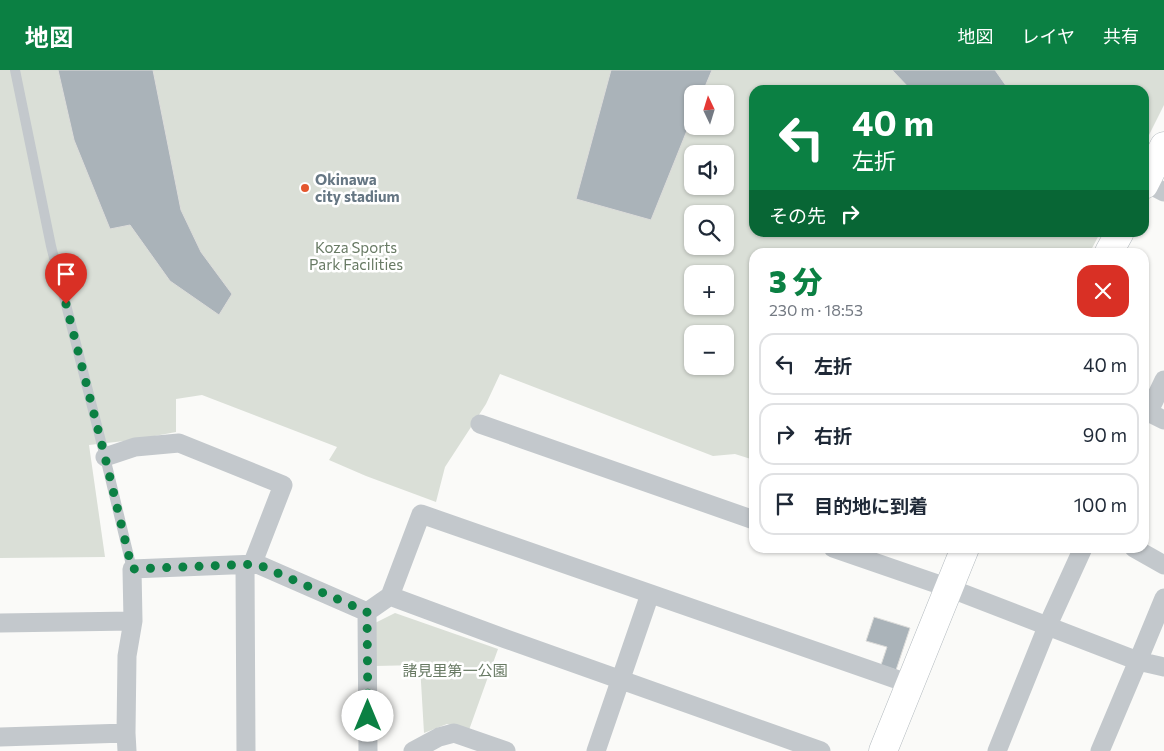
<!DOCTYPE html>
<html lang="ja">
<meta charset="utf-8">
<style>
body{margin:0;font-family:Commissioner,"Noto Sans JP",sans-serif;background:#f2f2f3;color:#1f2937;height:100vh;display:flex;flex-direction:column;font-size:19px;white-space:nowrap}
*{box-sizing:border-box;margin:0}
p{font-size:16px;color:#747a83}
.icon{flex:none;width:28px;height:28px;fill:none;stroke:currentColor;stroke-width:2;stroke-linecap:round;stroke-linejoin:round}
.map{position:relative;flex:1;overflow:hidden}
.panel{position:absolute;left:749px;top:178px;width:400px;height:305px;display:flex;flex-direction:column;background:#fff;border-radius:15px;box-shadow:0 1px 4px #0004}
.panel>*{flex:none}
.banner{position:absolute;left:749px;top:15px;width:400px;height:152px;border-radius:15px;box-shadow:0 1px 4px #0004;background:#0b8043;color:#fff;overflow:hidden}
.needle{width:32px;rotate:356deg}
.buttons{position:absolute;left:684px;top:15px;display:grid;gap:10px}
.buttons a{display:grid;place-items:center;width:50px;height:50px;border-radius:10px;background:#fff;box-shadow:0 1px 4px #0004;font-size:25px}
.pin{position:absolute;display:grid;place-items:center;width:42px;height:42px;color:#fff;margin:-51px -21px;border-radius:50% 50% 50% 0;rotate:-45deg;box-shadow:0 0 5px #0007}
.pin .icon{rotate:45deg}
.me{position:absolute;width:55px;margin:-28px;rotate:0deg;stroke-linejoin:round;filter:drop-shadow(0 0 4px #0008)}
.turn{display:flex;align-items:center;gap:18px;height:105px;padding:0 20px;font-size:22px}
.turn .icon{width:65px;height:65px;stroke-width:2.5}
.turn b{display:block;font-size:35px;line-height:42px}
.then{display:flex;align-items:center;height:48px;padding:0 20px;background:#0003;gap:10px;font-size:19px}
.round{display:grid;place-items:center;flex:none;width:52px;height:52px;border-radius:15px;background:#f2f2f3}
.summary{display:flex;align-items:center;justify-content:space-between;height:85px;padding:0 20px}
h1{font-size:30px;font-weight:800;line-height:38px;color:#0b8043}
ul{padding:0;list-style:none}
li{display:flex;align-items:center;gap:15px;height:62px;margin:0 10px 8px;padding:0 10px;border:2px solid #e0e1e3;border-radius:15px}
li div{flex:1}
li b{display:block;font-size:19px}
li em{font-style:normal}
header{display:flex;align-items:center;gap:30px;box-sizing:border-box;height:70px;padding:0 25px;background:#0b8043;color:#fff}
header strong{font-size:24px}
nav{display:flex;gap:28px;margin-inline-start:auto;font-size:18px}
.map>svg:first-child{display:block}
.green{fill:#dadfd7;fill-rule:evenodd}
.building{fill:#aab3b9;stroke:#dcdcda}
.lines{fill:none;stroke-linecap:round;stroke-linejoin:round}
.secondary-casing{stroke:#b3babf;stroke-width:29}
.lane{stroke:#c3c8cc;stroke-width:10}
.street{stroke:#c3c8cc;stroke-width:19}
.secondary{stroke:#fff;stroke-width:28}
.route{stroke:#0b8043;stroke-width:9;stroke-dasharray:0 16.2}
.poi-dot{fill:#e4572e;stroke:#fff;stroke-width:2}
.labels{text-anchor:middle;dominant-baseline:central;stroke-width:5;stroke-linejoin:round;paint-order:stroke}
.poi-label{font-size:15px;font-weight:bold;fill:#657683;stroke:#fff;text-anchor:start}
.park-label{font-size:15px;fill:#687a64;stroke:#fff}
</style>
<header>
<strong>地図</strong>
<nav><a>地図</a><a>レイヤ</a><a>共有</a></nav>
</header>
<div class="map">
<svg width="1164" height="681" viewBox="0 0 1164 681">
<rect width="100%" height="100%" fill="#fafaf8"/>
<path class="green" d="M0,0H1164V35L1144,75V20H754V162L1100,163L1090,182H754V390L735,384L713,386L500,304L486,334L445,397L436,432L366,406L329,390L337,377L202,325L176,329V362L133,370L89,375L105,487L0,488ZM692,24H725V56H692ZM692,84H725V116H692ZM692,144H725V176H692ZM692,204H725V236H692ZM692,264H725V296H692Z
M395,543L498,579L469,660L447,654L424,663L420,595L375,596V553Z"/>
<path class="building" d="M58,0H153L181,140L201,182L232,224L219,245L170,211L130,155L110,159L74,70Z
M611,0H712L702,24H692V48L651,150L576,129Z
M892,0H995L1009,20H911Z
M874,547L910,558L896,600L881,595L887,577L866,571Z"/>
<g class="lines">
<g class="secondary-casing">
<path id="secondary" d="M1144,115L1164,76
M1109,182L1120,162
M883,681L965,478"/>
</g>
<path class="lane" d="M15,0L51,176L105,387L132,499"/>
<path class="street" d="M1145,112L1164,122
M1144,340L1164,350
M1144,342L1153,333L1164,310
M480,354L754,450
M105,387L135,377L179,373L283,415L252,495
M833,478L949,518L1138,591L1100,681
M1134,478L1164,495
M245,495L246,681
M390,526L506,569L821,681
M1164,528L1138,591L1164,597
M367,542L390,526L421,444L910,614
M367,542L368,681
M0,553L133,551
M0,667L126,663
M127,681L126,663L127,586L133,551L132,499L257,494L367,542
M413,681L439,667L454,663L506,681
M596,681L650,524
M997,681L1047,557L1083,478"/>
<use href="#secondary" class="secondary"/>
</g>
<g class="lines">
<path class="route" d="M66,234L105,387L132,499L257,494L367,542L368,646"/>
</g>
<circle class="poi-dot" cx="305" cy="118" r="5"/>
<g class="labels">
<g class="poi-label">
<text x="315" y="109">Okinawa<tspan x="315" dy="17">city stadium</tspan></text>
</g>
<g class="park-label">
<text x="356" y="177">Koza Sports<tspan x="356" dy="17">Park Facilities</tspan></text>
<text x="455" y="600">諸見里第一公園</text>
</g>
</g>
</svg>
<div class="buttons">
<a><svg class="needle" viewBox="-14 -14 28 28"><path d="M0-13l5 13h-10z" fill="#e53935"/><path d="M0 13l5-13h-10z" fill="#747a83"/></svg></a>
<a><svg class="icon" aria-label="sound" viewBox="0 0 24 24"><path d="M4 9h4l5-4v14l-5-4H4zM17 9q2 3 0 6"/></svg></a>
<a><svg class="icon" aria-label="search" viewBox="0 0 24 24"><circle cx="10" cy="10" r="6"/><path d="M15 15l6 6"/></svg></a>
<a>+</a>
<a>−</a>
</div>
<div class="pin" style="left:66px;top:234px;background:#d93025"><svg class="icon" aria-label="arrive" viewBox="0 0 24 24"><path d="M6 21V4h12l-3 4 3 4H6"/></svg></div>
<svg class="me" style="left:368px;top:646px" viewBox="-20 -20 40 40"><circle r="19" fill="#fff"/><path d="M0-13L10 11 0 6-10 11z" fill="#0b8043"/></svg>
<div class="banner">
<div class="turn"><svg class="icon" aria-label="left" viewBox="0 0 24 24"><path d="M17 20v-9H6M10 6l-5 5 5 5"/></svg><div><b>40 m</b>左折</div></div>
<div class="then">その先<svg class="icon" aria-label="right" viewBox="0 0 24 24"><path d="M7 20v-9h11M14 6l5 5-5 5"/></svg></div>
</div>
<section class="panel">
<div class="summary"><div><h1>3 分</h1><p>230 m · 18:53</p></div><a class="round" style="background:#d93025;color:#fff"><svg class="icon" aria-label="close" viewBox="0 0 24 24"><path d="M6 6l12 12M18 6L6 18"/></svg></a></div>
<ul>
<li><svg class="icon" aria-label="left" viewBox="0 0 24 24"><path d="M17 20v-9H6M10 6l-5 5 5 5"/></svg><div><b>左折</b></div><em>40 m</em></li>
<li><svg class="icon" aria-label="right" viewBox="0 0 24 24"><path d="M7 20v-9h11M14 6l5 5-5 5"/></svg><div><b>右折</b></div><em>90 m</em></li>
<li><svg class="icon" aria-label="arrive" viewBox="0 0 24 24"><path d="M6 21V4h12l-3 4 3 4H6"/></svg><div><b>目的地に到着</b></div><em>100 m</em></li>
</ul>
</section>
</div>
